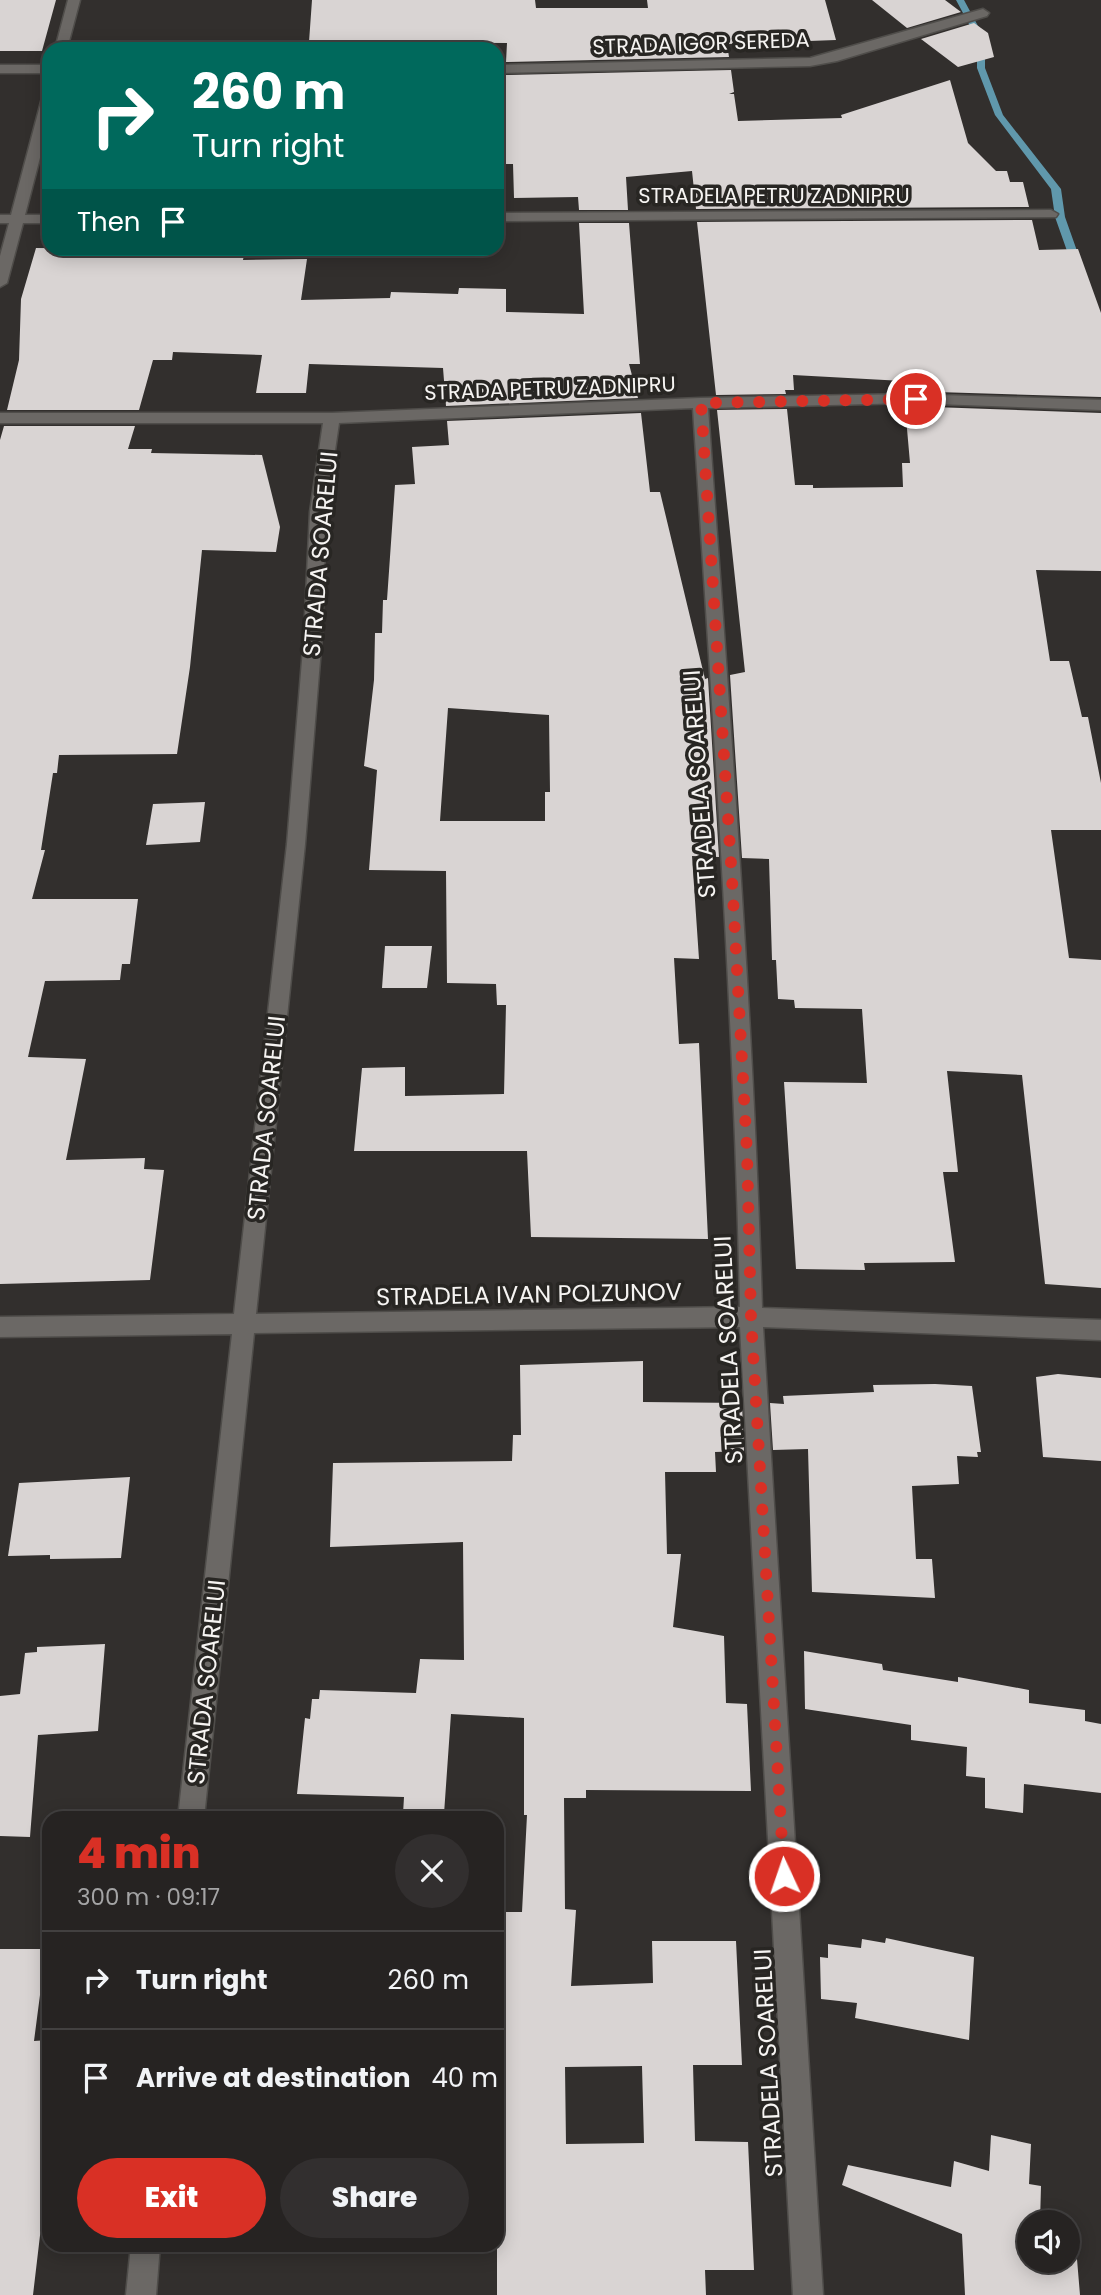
<!DOCTYPE html>
<meta charset="utf-8">
<style>
body{margin:0;font-family:Poppins,sans-serif;background:#322f2f;color:#f1f3f6;height:100vh;display:flex;flex-direction:column;font-size:26px;white-space:nowrap}
*{box-sizing:border-box;margin:0}
p{font-size:23px;color:#a4a4a5}
.icon{flex:none;width:38px;height:38px;fill:none;stroke:currentColor;stroke-width:2;stroke-linecap:round;stroke-linejoin:round}
.map{position:relative;flex:1;overflow:hidden}
.details{position:absolute;left:42px;top:1811px;width:462px;height:441px;display:flex;flex-direction:column;background:#262322;border-radius:21px;box-shadow:0 4px 18px #0003,0 0 0 2px #424040}
.details>*{flex:none}
.top-card{position:absolute;left:42px;top:42px;width:462px;height:214px;border-radius:21px;box-shadow:0 4px 18px #0003,0 0 0 2px #424040;background:#00695c;color:#fff;overflow:hidden}
.tools{position:absolute;left:1017px;top:2210px;display:grid;gap:14px}
.tools a{display:grid;place-items:center;width:63px;height:63px;border-radius:50%;background:#262322;box-shadow:0 4px 18px #0003,0 0 0 2px #424040;font-size:35px}
.pin{position:absolute;display:grid;place-items:center;width:60px;height:60px;color:#fff;margin:-30px;border:4px solid #fff;border-radius:50%;box-shadow:0 2px 7px #0007}
.me{position:absolute;width:77px;margin:-38px;rotate:357deg;stroke-linejoin:round;filter:drop-shadow(0 0 5px #0008)}
.turn{display:flex;align-items:center;gap:24px;height:147px;padding:0 35px;font-size:32px}
.turn .icon{width:91px;height:91px;stroke-width:2.5}
.turn b{display:block;font-size:49px;line-height:60px}
.then{display:flex;align-items:center;height:66px;padding:0 35px;background:#0003;gap:14px;font-size:26px}
.round{display:grid;place-items:center;flex:none;width:74px;height:74px;border-radius:37px;background:#322f2f}
.head{display:flex;align-items:center;justify-content:space-between;height:119px;padding:0 35px}
h1{font-size:42px;font-weight:800;line-height:52px;color:#d93025}
.action{display:flex;gap:14px;margin-top:auto;padding:14px 35px}
.action a{flex:1;height:80px;border-radius:42px;background:#d93025;color:#fff;font-size:28px;font-weight:800;line-height:80px;text-align:center}
.action a+a{background:#322f2f;color:#f1f3f6}
ul{padding:0;list-style:none}
li{display:flex;align-items:center;gap:21px;height:98px;padding:0 35px;border-top:2px solid #424040}
li div{flex:1}
li b{display:block;font-size:26px}
li em{font-style:normal}
.map>svg:first-child{display:block}
.lines{fill:none;stroke-linecap:round;stroke-linejoin:round}
.stream{fill:#6098ac;fill-rule:evenodd}
.building{fill:#d9d4d3;fill-rule:evenodd}
.minor-casing{stroke:#4f4d4a;stroke-width:3}
.minor{fill:#6b6865;fill-rule:evenodd}
.route{stroke:#d93025;stroke-width:12;stroke-dasharray:0 21.6}
.labels{text-anchor:middle;dominant-baseline:central;stroke-width:7;stroke-linejoin:round;paint-order:stroke}
.far-street-label{font-size:21px;fill:#f6f4f2;stroke:#282623}
.street-label{font-size:24px;fill:#f6f4f2;stroke:#282623}
</style>
<div class="map">
<svg width="1101" height="2295" viewBox="0 0 1101 2295">
<rect width="100%" height="100%" fill="#322f2d"/>
<g class="lines">
<path class="stream" d="M956,0H964L985,39V68L1003,115L1061,189L1065,217L1082,265L1080,267L1072,265L1055,217L1051,189L995,115L977,68V39Z"/>
</g>
<path class="building" d="M0,0H56L42,51H0Z
M312,0H535L536,8H648L647,0H825L836,40L727,44L729,57L506,62L507,43L309,42Z
M872,0H945L961,12L907,28Z
M974,23L988,33L994,57L958,67L921,39Z
M731,70L734,92L729,94H734L738,121L842,118L841,115L950,80L968,143L996,171H1007L1010,182H1023L1029,207L696,209L692,171L626,177L628,210H579L578,197L514,198L513,164H503L505,75Z
M1032,220L1039,250L1078,249L1101,313V397L904,391L903,381L793,375L794,390H785L786,394L716,395L697,222Z
M579,223H629L640,364H629L638,398L446,406L443,368L309,364L306,393H256L262,355L173,352L172,360H153L139,410H7L19,360L21,299L36,248L245,250L243,260L307,259L301,300L390,298L391,292L458,294L459,288L506,289V312L584,314Z
M905,406L1101,413V571L1036,570L1050,661H1069L1082,717H1088L1101,783V830H1051L1069,958L1101,960V1288L1045,1284L1022,1075L947,1071L958,1172H943L955,1262L864,1263L865,1270L796,1269L784,1082L867,1083L862,1009L795,1008L794,1000L778,999L776,960H772L769,859L742,858L730,675L745,672L717,410L787,409L795,485H813V488L903,487L902,463H910Z
M641,413L650,492H660L705,679L708,678L719,857L692,856L699,959L674,958L679,1044L699,1043L708,1239L531,1237L527,1151H354L362,1068L405,1067V1096L504,1094L506,1005H497L496,984L447,983L446,871L369,870L377,770L364,766L374,680L375,633H382L383,600H387L395,485L415,484L412,447L449,445L447,421ZM448,708L549,715L550,792H545V821H440Z
M4,426H135L128,449H152L151,453L262,455L280,527L276,552L202,550L190,667L177,754L59,755L57,773H53L41,850H45L32,899H138L130,964H122L120,980L45,981L28,1057L86,1059L66,1160L145,1158L144,1169L164,1170L150,1280L0,1284V440Z
M205,802L200,842L146,845L153,804Z
M385,946H432L427,988H382Z
M643,1361V1402L742,1403L744,1451L715,1452L716,1472H665L667,1554H681L673,1627L724,1636L726,1703L747,1704L751,1791L586,1790V1798H564L565,1909L576,1910L571,1986L653,1983L652,1941H736L742,2065H693L695,2141L748,2142L754,2270H705L706,2295H497V1912H522L527,1815H524V1718L451,1714L444,1814H403L404,1797L297,1794L305,1718L310,1719L312,1699H319L320,1690L416,1693L420,1659L464,1660L463,1542L330,1547L333,1463L512,1461L513,1435H521L520,1365ZM642,2066L644,2143L566,2144L565,2067Z
M1058,1374L1101,1378V1461L1043,1457L1036,1377Z
M935,1384L972,1386L981,1452H977L978,1457L957,1456L959,1484L912,1486L916,1559H932L935,1598L812,1592L808,1449L773,1450L770,1403L784,1404L783,1396L874,1392L873,1385Z
M130,1477L121,1558L50,1559V1555L8,1556L19,1483Z
M105,1644L98,1731L38,1735L30,1837L0,1836V1696L20,1694L25,1653L37,1652V1647Z
M804,1651L882,1664L883,1670L958,1682V1677L1029,1690V1703L1085,1710V1721L1101,1724V1793L1024,1784L1023,1813L985,1808V1778L966,1776L967,1747L911,1740V1725L805,1709Z
M886,1938L974,1957L969,2040L855,2018L857,2003L821,1999L820,1957L828,1958V1944L861,1948L862,1939L885,1943Z
M0,1949H46L34,2041L49,2040V2227H41L33,2295H0Z
M991,2135L1031,2144L1029,2184L1041,2186L1040,2222H1029V2261H1068V2234L1075,2235L1080,2295H965L962,2234L842,2185L848,2165L951,2187L954,2161L989,2171Z"/>
<g class="lines">
<g class="minor-casing">
<path id="minor" d="M68,0H80L67,49H55Z
M983,9L989,13L987,16L837,61L810,66L497,73V65L810,58Z
M0,65H49V73H0Z
M49,94V123L25,215H49V223H23L7,283L0,287V256L9,223H0V215H11L42,98Z
M1051,210L1058,214L1056,217L497,221V213Z
M909,394L1101,400V410L909,403L708,408C729,707 753,1007 762,1308L1101,1320V1340L763,1327L823,2295H793L740,1327L254,1333L204,1818H178L232,1334L0,1337V1317L234,1314L287,844L304,636L310,512L323,423H0V413H332L700,398ZM693,408C712,708 734,1007 740,1307L256,1314L305,844L322,636L326,512L339,423Z
M131,2245H160L156,2295H126Z"/>
</g>
<use href="#minor" class="minor"/>
</g>
<g class="lines">
<path class="route" d="M784,1876L751,1317L747,1152L732,879L701,403L916,399"/>
</g>
<g class="labels">
<g class="far-street-label">
<text transform="translate(701 43) rotate(-2)">STRADA IGOR SEREDA</text>
<text x="774" y="195">STRADELA PETRU ZADNIPRU</text>
<text transform="translate(550 388) rotate(-2)">STRADA PETRU ZADNIPRU</text>
</g>
<g class="street-label">
<text transform="translate(320 554) rotate(-85)">STRADA SOARELUI</text>
<text transform="translate(699 784) rotate(-94)">STRADELA SOARELUI</text>
<text transform="translate(266 1118) rotate(-84)">STRADA SOARELUI</text>
<text transform="translate(529 1294) rotate(-1)">STRADELA IVAN POLZUNOV</text>
<text transform="translate(728 1350) rotate(-93)">STRADELA SOARELUI</text>
<text transform="translate(206 1682) rotate(-84)">STRADA SOARELUI</text>
<text transform="translate(768 2063) rotate(-93)">STRADELA SOARELUI</text>
</g>
</g>
</svg>
<div class="tools">
<a><svg class="icon" aria-label="sound" viewBox="0 0 24 24"><path d="M4 9h4l5-4v14l-5-4H4zM17 9q2 3 0 6"/></svg></a>
</div>
<div class="pin" style="left:916px;top:399px;background:#d93025"><svg class="icon" aria-label="arrive" viewBox="0 0 24 24"><path d="M6 21V4h12l-3 4 3 4H6"/></svg></div>
<svg class="me" style="left:784px;top:1876px" viewBox="-20 -20 40 40"><circle r="17" fill="#d93025" stroke="#fff" stroke-width="3"/><path d="M0-11L8 9 0 5-8 9z" fill="#fff"/></svg>
<div class="top-card">
<div class="turn"><svg class="icon" aria-label="right" viewBox="0 0 24 24"><path d="M7 20v-9h11M14 6l5 5-5 5"/></svg><div><b>260 m</b>Turn right</div></div>
<div class="then">Then<svg class="icon" aria-label="arrive" viewBox="0 0 24 24"><path d="M6 21V4h12l-3 4 3 4H6"/></svg></div>
</div>
<section class="details">
<div class="head"><div><h1>4 min</h1><p>300 m · 09:17</p></div><a class="round"><svg class="icon" aria-label="close" viewBox="0 0 24 24"><path d="M6 6l12 12M18 6L6 18"/></svg></a></div>
<ul>
<li><svg class="icon" aria-label="right" viewBox="0 0 24 24"><path d="M7 20v-9h11M14 6l5 5-5 5"/></svg><div><b>Turn right</b></div><em>260 m</em></li>
<li><svg class="icon" aria-label="arrive" viewBox="0 0 24 24"><path d="M6 21V4h12l-3 4 3 4H6"/></svg><div><b>Arrive at destination</b></div><em>40 m</em></li>
</ul>
<div class="action"><a>Exit</a><a>Share</a></div>
</section>
</div>
